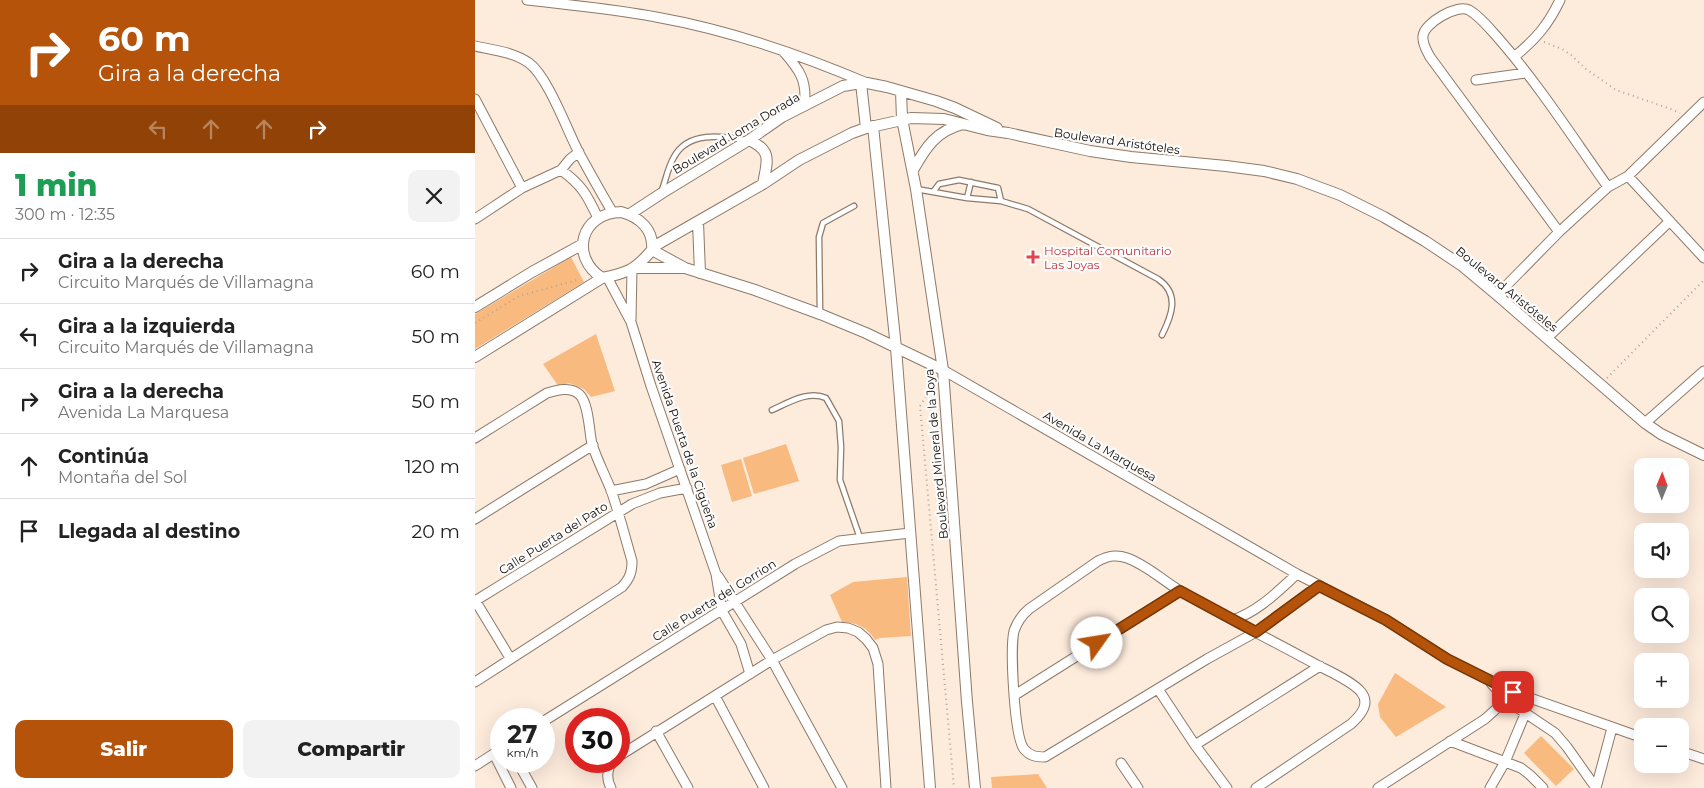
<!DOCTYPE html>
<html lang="es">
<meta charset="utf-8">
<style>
body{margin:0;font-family:Montserrat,sans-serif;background:#f2f2f2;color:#222;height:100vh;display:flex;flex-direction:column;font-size:19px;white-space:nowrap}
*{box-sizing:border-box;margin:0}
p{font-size:16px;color:#767676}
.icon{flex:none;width:28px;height:28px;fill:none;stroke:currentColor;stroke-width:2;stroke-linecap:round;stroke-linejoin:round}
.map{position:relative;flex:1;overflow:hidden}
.details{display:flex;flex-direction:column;background:#fff;width:475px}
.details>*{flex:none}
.top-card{background:#b45309;color:#fff;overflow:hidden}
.needle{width:32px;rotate:1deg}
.fabs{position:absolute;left:1159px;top:458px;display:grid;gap:10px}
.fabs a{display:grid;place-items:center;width:55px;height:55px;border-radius:10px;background:#fff;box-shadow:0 5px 20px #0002;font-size:25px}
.speed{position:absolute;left:15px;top:708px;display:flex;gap:10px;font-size:25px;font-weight:700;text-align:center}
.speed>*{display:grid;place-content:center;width:65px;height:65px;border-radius:50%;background:#fff;box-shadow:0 5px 20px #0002;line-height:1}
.speed small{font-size:12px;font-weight:400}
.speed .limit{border:8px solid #d22;background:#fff;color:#111}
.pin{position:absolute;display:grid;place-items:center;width:42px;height:42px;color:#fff;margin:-21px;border-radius:10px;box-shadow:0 2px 8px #0006}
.me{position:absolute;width:55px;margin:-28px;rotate:58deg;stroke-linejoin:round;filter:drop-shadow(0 0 4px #0008)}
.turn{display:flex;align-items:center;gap:18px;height:105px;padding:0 15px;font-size:22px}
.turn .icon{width:65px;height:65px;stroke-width:2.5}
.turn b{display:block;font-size:35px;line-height:42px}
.lanes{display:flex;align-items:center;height:48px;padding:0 15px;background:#0003;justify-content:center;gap:25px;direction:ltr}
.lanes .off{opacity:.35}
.round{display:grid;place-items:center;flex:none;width:52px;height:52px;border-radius:10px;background:#f2f2f2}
.headline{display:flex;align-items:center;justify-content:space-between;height:85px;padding:0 15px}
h1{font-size:30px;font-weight:800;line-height:38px;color:#1e9e55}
.primary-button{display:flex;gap:10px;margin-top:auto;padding:10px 15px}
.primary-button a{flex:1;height:58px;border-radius:10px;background:#b45309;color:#fff;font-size:20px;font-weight:800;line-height:58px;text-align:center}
.primary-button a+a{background:#f2f2f2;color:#222}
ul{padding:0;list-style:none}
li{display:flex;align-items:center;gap:15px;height:65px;padding:0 15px;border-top:1px solid #e0e0e0}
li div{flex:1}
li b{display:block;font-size:19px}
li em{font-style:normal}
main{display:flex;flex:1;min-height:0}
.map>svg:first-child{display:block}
.green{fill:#f9ba80}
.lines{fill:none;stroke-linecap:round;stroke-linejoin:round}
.service-casing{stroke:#8e7a69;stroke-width:7}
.minor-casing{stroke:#8e7a69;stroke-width:11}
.tertiary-casing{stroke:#8e7a69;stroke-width:12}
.path{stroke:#b1a397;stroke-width:2;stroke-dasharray:1 4;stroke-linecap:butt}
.service{stroke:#fff;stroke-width:4.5}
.minor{stroke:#fff;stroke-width:9}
.tertiary{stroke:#fff;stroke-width:10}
.route-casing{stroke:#753606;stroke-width:12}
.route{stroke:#b45309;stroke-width:9}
.health-dot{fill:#e0444e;stroke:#fcfcfc;stroke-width:2}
.labels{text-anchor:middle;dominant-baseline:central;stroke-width:4.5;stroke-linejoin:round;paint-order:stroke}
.street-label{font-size:12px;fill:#130c06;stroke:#fcfcfc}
.health-label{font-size:12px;fill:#be3a42;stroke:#fcfcfc;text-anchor:start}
</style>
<main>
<section class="details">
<div class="top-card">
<div class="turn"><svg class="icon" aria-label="right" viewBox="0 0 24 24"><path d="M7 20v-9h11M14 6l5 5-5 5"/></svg><div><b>60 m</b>Gira a la derecha</div></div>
<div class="lanes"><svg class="icon off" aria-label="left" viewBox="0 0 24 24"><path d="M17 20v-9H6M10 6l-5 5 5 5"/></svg><svg class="icon off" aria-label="ahead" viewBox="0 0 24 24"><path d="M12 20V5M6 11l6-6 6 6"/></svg><svg class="icon off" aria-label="ahead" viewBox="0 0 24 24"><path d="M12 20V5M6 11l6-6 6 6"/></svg><svg class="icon" aria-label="right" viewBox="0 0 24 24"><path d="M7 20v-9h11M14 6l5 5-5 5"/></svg></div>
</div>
<div class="headline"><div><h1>1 min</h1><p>300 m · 12:35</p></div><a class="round"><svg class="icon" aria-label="close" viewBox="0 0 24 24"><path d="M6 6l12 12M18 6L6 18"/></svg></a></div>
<ul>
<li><svg class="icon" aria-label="right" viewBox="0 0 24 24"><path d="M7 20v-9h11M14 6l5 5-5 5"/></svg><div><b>Gira a la derecha</b><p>Circuito Marqués de Villamagna</p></div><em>60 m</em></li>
<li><svg class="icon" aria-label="left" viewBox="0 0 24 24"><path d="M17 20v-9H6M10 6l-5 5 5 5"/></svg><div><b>Gira a la izquierda</b><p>Circuito Marqués de Villamagna</p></div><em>50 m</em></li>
<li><svg class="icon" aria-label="right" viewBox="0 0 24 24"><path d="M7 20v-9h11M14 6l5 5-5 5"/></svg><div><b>Gira a la derecha</b><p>Avenida La Marquesa</p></div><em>50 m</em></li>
<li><svg class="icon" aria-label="ahead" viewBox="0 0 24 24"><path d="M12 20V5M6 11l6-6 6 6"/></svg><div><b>Continúa</b><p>Montaña del Sol</p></div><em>120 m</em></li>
<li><svg class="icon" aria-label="arrive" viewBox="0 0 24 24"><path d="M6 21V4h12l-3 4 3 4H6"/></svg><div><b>Llegada al destino</b></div><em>20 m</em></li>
</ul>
<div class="primary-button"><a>Salir</a><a>Compartir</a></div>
</section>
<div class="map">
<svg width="1229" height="788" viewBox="0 0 1229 788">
<rect width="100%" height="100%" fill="#fdebdc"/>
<path class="green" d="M96,257L109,282L0,349V314Z
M121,334L140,391L116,397L109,389L94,383L84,387L68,364Z
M311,444L324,481L279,494L268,458Z
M266,459L277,496L257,502L246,465Z
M432,577L436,636L405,638L400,640C393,628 381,622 367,622L355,595L378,582Z
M920,673L971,707L921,737L905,717L903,704Z
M1066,736L1099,769L1081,786L1049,753Z
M563,774L572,788H517L516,777Z"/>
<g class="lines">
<g class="service-casing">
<path id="service" d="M441,189L492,198L526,201L553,209L683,279C705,294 697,315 687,335
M187,190C191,179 193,167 199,157C213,131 246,136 270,140
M458,192L464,184L484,180L523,188L526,201
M492,198L496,182
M345,312L344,237L348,223L379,206
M297,410C313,403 333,390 351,398L364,421L366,447L365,480L385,538"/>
</g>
<g class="minor-casing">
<path id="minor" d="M52,0C95,5 139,9 181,17C254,30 324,54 392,83
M0,46C18,50 39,52 54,63C73,77 92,130 104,153C115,173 126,193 138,213
M308,51C324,69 333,81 329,106
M1039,57C1061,39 1073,25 1085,0
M1001,80L1051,73
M0,99L47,188
M86,170C107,185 112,195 123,218
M1153,176L1229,258
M0,219L47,188L86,170L95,159L104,152
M1084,232L955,57C952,51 947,44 948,36C949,23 982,4 994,10C1006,17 1015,29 1024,39C1064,85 1098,138 1133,187
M132,277L156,322L176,386L241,574L247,611L266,644L275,674
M1022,295L1084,232L1133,187L1153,176L1229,102
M156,319L157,269
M1072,338L1195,221
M468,370L822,574L911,620L972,659L1038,692L1168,738
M1170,423L1229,371
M0,438L72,393C82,390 96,386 105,395C114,405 114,431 117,444C122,460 130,475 136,490C144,513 150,537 157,561C157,572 155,578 147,587L0,682
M136,491L171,484L205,469
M0,519L118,445
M243,576L297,660L367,788
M0,600L35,658
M0,601L157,504L185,493L212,488
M758,620C784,611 802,592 822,574
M1016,683L1031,700L1080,733L1092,747L1121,788
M683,689L720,745L752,788
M540,695L705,591
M240,696L289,788
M69,721L320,564L364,541L435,533
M181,731L213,788
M975,741L1046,768L1055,775L1068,788
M720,745L845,666
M1205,751L1229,759
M19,754L36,788
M144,756L297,660L351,630L362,627L373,628L383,632L391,639L398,648L403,664L411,788
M42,761L57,788
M646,763L663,788
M0,766L26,749
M136,788C131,779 132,770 137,761
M781,788L876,724C885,716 896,704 886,692C878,682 856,672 844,666C798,641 752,618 707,592C688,581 672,565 652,558C641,554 633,556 623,561L554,609C547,615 542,622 539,631C535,648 539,736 549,749C555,756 561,757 570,757L732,659L781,632L844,585
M903,788L1010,719L1031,700
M1015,788L1030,762L1050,714
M1121,788L1137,728"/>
</g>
<g class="tertiary-casing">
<path id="tertiary" d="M426,91L427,119L441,189L468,370L492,702L500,788
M398,126L421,348L455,788
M391,128L386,83H392L412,87L461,101L480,108L522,128
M274,140C298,151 292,161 288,184
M438,170C451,147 461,131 488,124
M146,212C165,217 179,230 177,250C160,270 152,273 127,278C94,256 106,213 146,212Z
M155,214L187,193L274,140L307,117L368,86L386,83
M223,222L225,273
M178,247L288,184L324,160L377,133L391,128L436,118L469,119L512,130L533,133L615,151L656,157L751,166L789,171L822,179L865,195L909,217L950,241L986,265L1022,295L1170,423L1186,434L1229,455
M177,250L210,268L280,290L345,314L391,333L468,370
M160,268H209
M0,307L57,272L108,244
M0,357L127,278"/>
</g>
<path class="path" d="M1069,42L1087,49L1096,55L1111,69L1141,90L1193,108L1205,113
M0,323L44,296L102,280
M1132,378L1229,280
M459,384L445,406L479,788"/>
<use href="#service" class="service"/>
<use href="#minor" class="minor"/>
<use href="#tertiary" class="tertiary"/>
</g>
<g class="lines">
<g class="route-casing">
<path id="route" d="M622,643L705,591L781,632L844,586L911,620L972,659L1038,692"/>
</g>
<use href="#route" class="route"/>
</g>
<path class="health-dot" d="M555.5 249.5h5v5h5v5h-5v5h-5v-5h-5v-5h5z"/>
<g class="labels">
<g class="street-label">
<text transform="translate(261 133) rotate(-31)">Boulevard Loma Dorada</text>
<text transform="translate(642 141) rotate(8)">Boulevard Aristóteles</text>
<text transform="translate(1032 289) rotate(39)">Boulevard Aristóteles</text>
<text transform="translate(210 444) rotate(71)">Avenida Puerta de la Cigüeña</text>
<text transform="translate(625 446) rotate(30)">Avenida La Marquesa</text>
<text transform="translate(461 454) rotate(-95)">Boulevard Mineral de la Joya</text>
<text transform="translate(78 538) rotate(-32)">Calle Puerta del Pato</text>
<text transform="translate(239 600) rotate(-32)">Calle Puerta del Gorrion</text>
</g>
<g class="health-label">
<text x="569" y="250">Hospital Comunitario<tspan x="569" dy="14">Las Joyas</tspan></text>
</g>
</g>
</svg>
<div class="fabs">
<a><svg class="needle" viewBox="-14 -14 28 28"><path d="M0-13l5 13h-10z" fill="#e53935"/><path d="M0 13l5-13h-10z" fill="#767676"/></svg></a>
<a><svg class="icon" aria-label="sound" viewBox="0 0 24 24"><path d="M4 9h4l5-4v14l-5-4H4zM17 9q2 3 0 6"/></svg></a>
<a><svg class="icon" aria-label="search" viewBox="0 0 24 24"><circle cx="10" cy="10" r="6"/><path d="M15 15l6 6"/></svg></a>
<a>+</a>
<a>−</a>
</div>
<div class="speed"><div>27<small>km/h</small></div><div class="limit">30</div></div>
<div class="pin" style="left:1038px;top:692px;background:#d93025"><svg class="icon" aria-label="arrive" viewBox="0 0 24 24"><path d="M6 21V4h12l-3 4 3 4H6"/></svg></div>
<svg class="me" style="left:622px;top:643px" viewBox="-20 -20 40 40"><circle r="19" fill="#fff"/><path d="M0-13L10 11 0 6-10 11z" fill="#b45309"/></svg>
</div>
</main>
